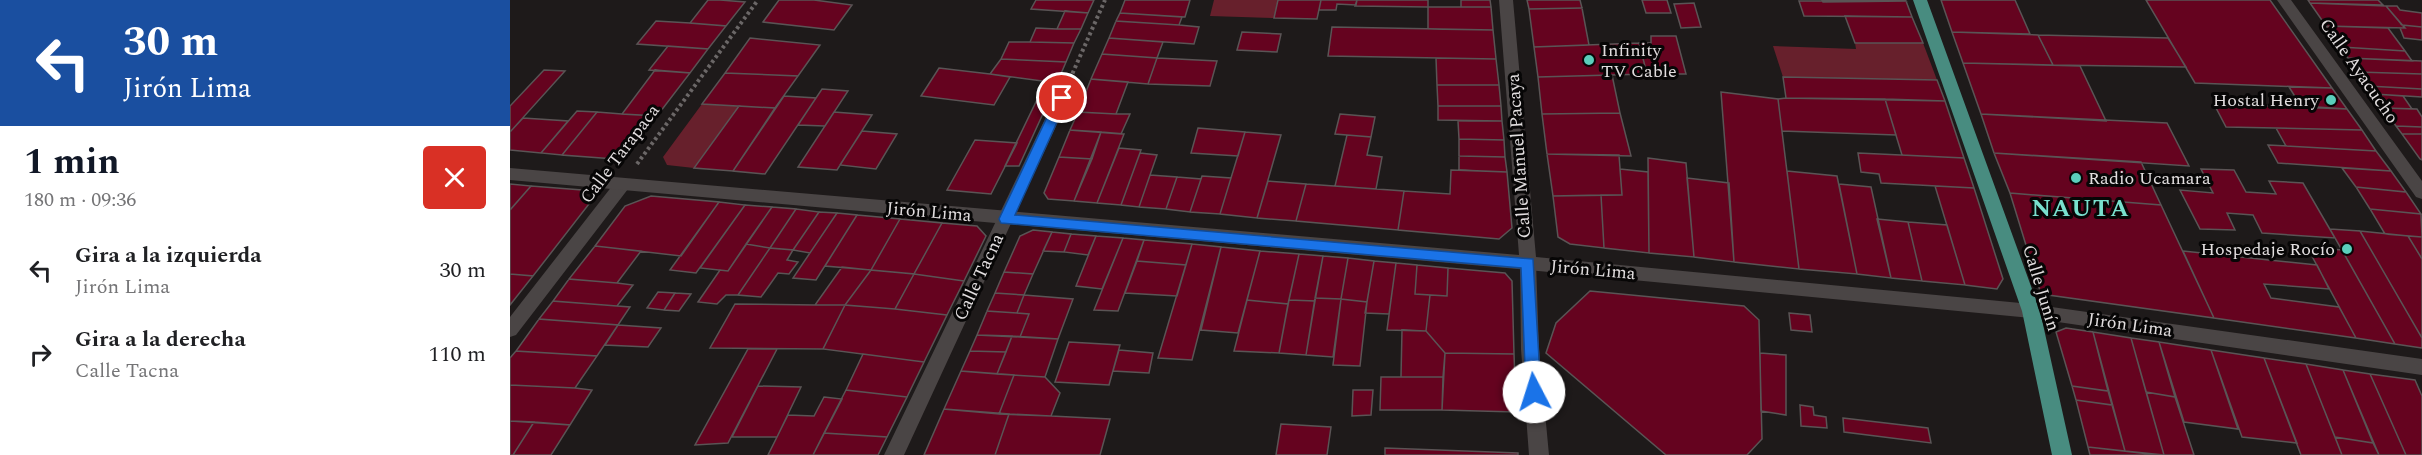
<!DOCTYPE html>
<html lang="es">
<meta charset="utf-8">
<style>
body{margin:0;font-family:Spectral,serif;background:#f2f2f2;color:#202124;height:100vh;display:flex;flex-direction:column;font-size:22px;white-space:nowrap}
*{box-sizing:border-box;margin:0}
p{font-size:20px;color:#757577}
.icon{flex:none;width:33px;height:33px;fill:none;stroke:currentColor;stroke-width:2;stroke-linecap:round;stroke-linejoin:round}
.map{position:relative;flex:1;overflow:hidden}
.sheet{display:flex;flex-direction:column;background:#fff;width:510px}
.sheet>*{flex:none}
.top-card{background:#1a4fa0;color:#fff;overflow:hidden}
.pin{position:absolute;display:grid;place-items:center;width:51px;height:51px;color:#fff;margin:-26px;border:3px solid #fff;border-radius:50%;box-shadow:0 2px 6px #0007}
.me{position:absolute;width:66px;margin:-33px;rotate:355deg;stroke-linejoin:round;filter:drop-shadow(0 0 4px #0008)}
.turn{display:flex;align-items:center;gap:21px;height:126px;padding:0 24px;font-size:27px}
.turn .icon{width:78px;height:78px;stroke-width:2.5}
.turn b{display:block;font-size:42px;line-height:51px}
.round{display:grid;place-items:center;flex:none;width:63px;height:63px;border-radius:6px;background:#f2f2f2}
.head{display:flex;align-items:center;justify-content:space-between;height:102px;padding:0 24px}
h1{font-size:36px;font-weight:700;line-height:45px;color:#111827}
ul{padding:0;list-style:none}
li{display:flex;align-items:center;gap:18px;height:84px;padding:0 24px}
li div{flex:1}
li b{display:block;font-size:22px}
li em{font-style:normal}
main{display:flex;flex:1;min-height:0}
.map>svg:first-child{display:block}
.green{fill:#67202c}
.building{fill:#65031f;stroke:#5a5455;stroke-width:1.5}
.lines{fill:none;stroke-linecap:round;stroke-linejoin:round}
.path{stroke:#6b6767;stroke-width:4;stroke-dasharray:3 3;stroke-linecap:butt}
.minor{fill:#4a4545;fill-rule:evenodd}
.tertiary{fill:#4a4545;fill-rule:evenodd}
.primary{fill:#488c80;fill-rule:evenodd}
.route{fill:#1a73e8;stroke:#114b97;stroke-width:1.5}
.poi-dot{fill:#5bcebb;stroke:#070606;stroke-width:2}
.labels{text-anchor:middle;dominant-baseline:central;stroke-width:6;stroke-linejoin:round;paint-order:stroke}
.poi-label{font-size:18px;fill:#e1ddde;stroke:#070606;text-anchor:start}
.street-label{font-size:18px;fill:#e1ddde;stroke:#070606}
.district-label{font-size:24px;font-weight:bold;letter-spacing:1.5px;fill:#79e0ce;stroke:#070606}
</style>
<main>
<section class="sheet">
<div class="top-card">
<div class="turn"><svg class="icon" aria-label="left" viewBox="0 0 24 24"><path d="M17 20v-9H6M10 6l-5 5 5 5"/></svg><div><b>30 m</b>Jirón Lima</div></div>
</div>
<div class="head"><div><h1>1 min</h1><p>180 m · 09:36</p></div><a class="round" style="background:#d93025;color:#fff"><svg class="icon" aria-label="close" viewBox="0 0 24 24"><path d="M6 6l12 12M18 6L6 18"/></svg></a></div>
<ul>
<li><svg class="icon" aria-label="left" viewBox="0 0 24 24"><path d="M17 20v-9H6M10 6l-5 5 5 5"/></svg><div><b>Gira a la izquierda</b><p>Jirón Lima</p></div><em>30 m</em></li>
<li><svg class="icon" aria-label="right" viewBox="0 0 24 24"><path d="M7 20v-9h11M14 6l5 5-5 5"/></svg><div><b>Gira a la derecha</b><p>Calle Tacna</p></div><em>110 m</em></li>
</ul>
</section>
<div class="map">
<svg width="1912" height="455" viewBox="0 0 1912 455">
<rect width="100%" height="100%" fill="#1e1a1a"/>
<path class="green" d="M704,0H768L764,18L700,16Z
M1345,43H1413L1427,80L1273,77L1263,46L1346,49Z
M192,104L229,106L184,168L157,165L153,157Z"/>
<path class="building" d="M198,0H210L235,2L216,26L180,23Z
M269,0H304L342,5L324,30L253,22Z
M526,0H584L578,13L521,9Z
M615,0H680L675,17L610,13Z
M768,0H811L807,19L764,18Z
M811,0H847L846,5L827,4L826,10H809Z
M847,0H918V7L845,6Z
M951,0H980L981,7H951Z
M1017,0H1070L1072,8L1019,9Z
M1132,0H1157L1161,13H1136Z
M1312,0H1395L1396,1L1313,2Z
M1431,0H1505L1520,34L1442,32Z
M1636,0H1760L1822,88L1685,83Z
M1798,0H1868L1873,5L1800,3Z
M1289,1H1396L1402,17L1294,16Z
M1184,3L1191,27L1171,28L1164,4Z
M1800,3L1876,6L1895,28L1816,26Z
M1876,6H1887L1890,10L1912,13V27L1892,25Z
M918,7H981L983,30L918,29Z
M1072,8L1079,45L1024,47L1019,9Z
M555,11L578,13L571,29H547Z
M610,13L672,17L669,25L606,21Z
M1335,16L1402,17L1413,43H1345Z
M146,21L180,23L216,26L198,49L127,44Z
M606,21L669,25L689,27L684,44L599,38Z
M1892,25L1912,27V40L1894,38L1890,28H1895Z
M1816,26L1878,28L1895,51L1831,47Z
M822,27L983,30L986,59L818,56Z
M526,28L547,29H571L564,43L520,42Z
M732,32L771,34L767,52L727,50Z
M1442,32L1528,35L1543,65L1453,63Z
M1528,35L1658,38L1676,67L1543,65Z
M1141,36H1166L1176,74H1137L1129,43H1141Z
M240,38L310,45L288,76L215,73Z
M599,38L653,42L647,58L592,54Z
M499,42H520L564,43L556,62L491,59Z
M1129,43L1137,74L1028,77L1024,47Z
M158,46L198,49L180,73L139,70Z
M1831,47L1895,51L1902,61L1838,58Z
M592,54L647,58L638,84L581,79Z
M647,58L707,61L700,86L638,84Z
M926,58L986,59L989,85H927Z
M1838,58L1912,61V74L1848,72Z
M491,59L556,62L547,83L480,74Z
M1453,63L1570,66L1596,121L1471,114Z
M429,68L480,74L500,77L484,105L411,96Z
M34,70L55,71L0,132V106Z
M145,70L180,73L147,116L112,114Z
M1848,72L1912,74V89L1858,86Z
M215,73L288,76L265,108L192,104Z
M1102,75L1110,113L1032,114L1028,77Z
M1273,77L1427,80L1435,101L1276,98Z
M581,79L618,82L606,114L568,112Z
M536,81L547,83L509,166H495Z
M927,85H989L991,106H928Z
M1858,86L1912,89V97L1864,94Z
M1779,87L1822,88L1837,109L1791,106Z
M312,89L338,91L315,126L288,125Z
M1211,92L1268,99L1289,269L1224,262Z
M1864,94L1893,96L1902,109L1874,108Z
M274,96L306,98L255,174L223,171Z
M1276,98L1375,99L1386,135L1272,131L1268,99Z
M1375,99L1435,101L1454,158L1392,155Z
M1704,104L1837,109L1852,130L1716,127Z
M229,106L265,108L223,171L184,168Z
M928,106H991L992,121L928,120Z
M1874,108L1907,109L1912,117V127L1886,126Z
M67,111L87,112L52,155L31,153Z
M87,112L112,114L147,116L119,153L105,159L52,155Z
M324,112L362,115L327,170L288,167Z
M568,112L606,114H620L611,134L560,130Z
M1110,113L1121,156L1037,154L1032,114Z
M830,114L865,117L861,137L825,134Z
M1471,114L1657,123L1679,166L1484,153Z
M13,118L58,121L31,153L0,150V132Z
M948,121H992L994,140L949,139Z
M1886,126L1912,127V134H1892Z
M688,128L735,132L728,156L681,153Z
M1766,128L1852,130L1866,151L1776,146Z
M560,130L591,132L582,159L549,157Z
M352,131L387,134L366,169L330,165Z
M591,132L614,134L587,203L564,201Z
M735,132L771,135L747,218L710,214Z
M1892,134H1912V160L1910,159Z
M837,135L861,137L857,155L872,157L866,189L825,186Z
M949,139L994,140L995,157L949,156Z
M465,140L507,143L481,194L437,190Z
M1758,145L1866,151L1881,171L1768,163Z
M609,148L631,150L611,205L587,203Z
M630,153L647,155L629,207L611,205Z
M1348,153L1454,158L1464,188L1371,183L1369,174L1351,172Z
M1484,153L1631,162L1651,205L1500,193Z
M1037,154L1109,155L1112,195L1043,196Z
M949,156L995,157L997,172L949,170Z
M549,157L582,159L564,201L538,199L534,193Z
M1138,158L1176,163L1184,257L1139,253Z
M1832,168L1881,171L1896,192L1846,187Z
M1110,169L1138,172L1139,253L1094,248L1091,195H1112Z
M1691,169L1724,170L1736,192L1766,194L1759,181L1793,183L1825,238L1752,233L1743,215L1717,213L1725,230L1690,229L1670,190L1703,193Z
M941,170L997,172L1002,228L989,239L888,230L894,191L940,194Z
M1277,171L1327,176L1347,274L1289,269Z
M640,175L667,177L656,209L629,207Z
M692,176L721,178L710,214L680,212Z
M667,177L691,179L680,212L656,209Z
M1177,178L1219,183L1224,262L1184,257Z
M758,181L796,184L786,221L747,218Z
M0,184L21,186L0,210Z
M796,184L894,191L888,230L786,221Z
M1329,184L1361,187L1381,278L1347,274Z
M21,186L72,190L79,204L23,276L0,274V210Z
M1425,186L1464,188L1493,279L1487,289L1455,285Z
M1846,187L1896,192L1911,214L1860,209Z
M1500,193L1651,205L1704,318L1531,294Z
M1091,195L1094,248L1060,244L1048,237L1043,196Z
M141,196L209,202L171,256L85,246L115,206Z
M209,202L235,205L186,273L160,270Z
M235,205L262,207L218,271L190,268Z
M262,207L286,209L260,248L236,244Z
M286,209L309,212L283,250L260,248Z
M1860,209L1911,214L1912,237L1875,234Z
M309,212L327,213L300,253L283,250Z
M327,213L347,215L306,280L283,278Z
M347,215L390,219L361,270L315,266Z
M390,219L432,223L404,274L361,270Z
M1367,219L1398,222L1412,281L1381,278Z
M1398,222L1437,225L1455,285L1412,281Z
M432,223L467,226L476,236L454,281L404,274Z
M1820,229L1850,231L1912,338V348L1885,344Z
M523,230L542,232L523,274L494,272L510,236Z
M1850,231L1898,236L1912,259V338Z
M542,232L561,234L554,252L533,251Z
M561,234L586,236L578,255L554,252Z
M586,236L613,238L592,289L566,286Z
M1898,236L1912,237V259Z
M613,238L634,240L608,311L584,310Z
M634,240L682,244L676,265L627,261Z
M236,244L260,248L228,295H216L207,304L188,302L210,270L218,271Z
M682,244L711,247L682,360L648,358Z
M85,246L131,251L107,283L59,279Z
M711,247L750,251L728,333L691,330Z
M1797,247L1832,250L1885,344L1846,338Z
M260,248L283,250L277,260L288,262L279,274L268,273L251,297L228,295Z
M750,251L789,254L778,304L737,300Z
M1673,251L1807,265L1819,289L1754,284L1761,298L1829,307L1846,338L1704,318Z
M789,254L813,256L805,301L779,300Z
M813,256L838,258L831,299L805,298Z
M838,258L864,261L857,302L831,299Z
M627,261L676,265L667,296L615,293Z
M864,261L886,263L879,314L855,313Z
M886,263L907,265L905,294L920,295L916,331L877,330Z
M907,265L938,268L937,296L905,294Z
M332,267L361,270L335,305H305Z
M938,268L995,273L1002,281L1004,354L935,353L916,331L920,295L937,296Z
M361,270L404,274L385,309L335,305Z
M494,272L523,274L514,295L485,293Z
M0,274L23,276L0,305Z
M404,274L454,281L437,315L385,309Z
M59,279L107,283L123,285L107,306L43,301Z
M1080,291L1234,306L1249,320L1252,439L1237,455H1156L1036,353L1046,323Z
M148,292L165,293L154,310L137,308Z
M165,293L181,294L169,311L154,310Z
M485,293L514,295L507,313L477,311Z
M514,295L563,299L548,339L510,337L519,314L507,313Z
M805,298L831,299L823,357L796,355Z
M831,299L857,302L850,366L823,365Z
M737,300L778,304L769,353L724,351Z
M779,300L805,301L796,355L769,353Z
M43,301L107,306L120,307L108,325L29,319Z
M225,304L305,305H335L313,349L200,348Z
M335,305L385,309L437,315L414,362L313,349Z
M477,311L507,313L519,314L510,337L467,335Z
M1279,313L1300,315L1302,332L1281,330Z
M29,319L108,325L87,356L6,351Z
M108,325L151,328L138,347L95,345Z
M1556,328L1583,332L1598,391L1562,386L1546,332Z
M892,330L916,331L935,353L933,377H891Z
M1583,332L1621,338L1654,455L1615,451Z
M467,335L502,336L496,352L460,351Z
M502,336L548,339L535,377L487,374Z
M1621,338L1649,342L1665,397L1636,392Z
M559,342L610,345L599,385L545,382Z
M1649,342L1701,350L1728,429L1674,422Z
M238,349H267L218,443L185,445Z
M609,350L643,353L639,373L603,371Z
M1701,350L1754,358L1787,443L1732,437Z
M6,351L87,356L65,388L0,385V358Z
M460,351L496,352L487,374L451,371Z
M935,353L1004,354L1006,412L932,410Z
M1250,353L1276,355V415L1251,411Z
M353,354L414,362L397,397L336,390Z
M1754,358L1796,364L1832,455H1791Z
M1796,364L1833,370L1863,443L1825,437Z
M1833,370L1860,374L1896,455H1869Z
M451,371L504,375L489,414L434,409Z
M1860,374L1905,380L1912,396V455H1896Z
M504,375L535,377L550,393L541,416L489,414Z
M871,377H933L932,410H870Z
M0,385L65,388L82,390L60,425L0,421Z
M248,386L291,387L267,437H222Z
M1562,386L1598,391L1602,405L1566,400Z
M336,390L397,397L377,437L314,433Z
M843,390H863L861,415L842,416Z
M1636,392L1665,397L1684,455H1654Z
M314,397L332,399L303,455H258L278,415L304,416Z
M1566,400L1602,405L1615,451L1578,447Z
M1290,405L1303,407L1304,415L1316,417L1317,428L1291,426Z
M434,409L499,414L485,455H414Z
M499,414L541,416L600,419L590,455H485Z
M1333,418L1418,428L1421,443L1334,432Z
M0,421L24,422L3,455H0Z
M24,422L60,425L41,455H3Z
M771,424L821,427L817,455H766Z
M314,433L377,437L368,455H303Z
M1825,437L1863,443L1869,455H1832Z
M1578,447L1648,455H1580Z
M875,448L1008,453V455H875Z"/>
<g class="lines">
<path class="path" d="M560,79L595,0
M127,164L248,0"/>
<path class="minor" d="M1767,0H1781L1912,181V199L1906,197Z
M552,93L559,98L394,455H374L545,98Z
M112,179L118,181L120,185L118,189L6,335L0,337V317L106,181Z
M1018,256L1024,258L1026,263L1029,349L1039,455H1019L1011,349L1010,263L1012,258Z"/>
<path class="tertiary" d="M989,0H1003L1026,257L1521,304L1912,359V375L1521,318L1018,270L0,180V168L1009,255Z"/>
<path class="primary" d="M1403,0H1417L1530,311L1562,455H1542L1512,311Z"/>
</g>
<path class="route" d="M552,94L558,98L505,215L1023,259L1031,392L1029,396L1024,398L1018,396L1016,392L1011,268L491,223L489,219L546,98Z"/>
<g class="poi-dot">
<circle cx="1079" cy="60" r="6"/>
<circle cx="1821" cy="100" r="6"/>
<circle cx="1566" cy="178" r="6"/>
<circle cx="1837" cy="249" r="6"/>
</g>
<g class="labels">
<g class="poi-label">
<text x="1091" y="50">Infinity<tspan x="1091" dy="21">TV Cable</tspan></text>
<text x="1809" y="100" text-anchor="end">Hostal Henry</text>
<text x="1578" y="178">Radio Ucamara</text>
<text x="1825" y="249" text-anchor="end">Hospedaje Rocío</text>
</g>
<g class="street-label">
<text transform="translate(1849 71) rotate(55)">Calle Ayacucho</text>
<text transform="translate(110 154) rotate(-53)">Calle Tarapaca</text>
<text transform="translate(1009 156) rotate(-94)">Calle Manuel Pacaya</text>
<text transform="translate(419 212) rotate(5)">Jirón Lima</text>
<text transform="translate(1083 270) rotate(5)">Jirón Lima</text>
<text transform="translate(469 277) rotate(-65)">Calle Tacna</text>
<text transform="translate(1531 288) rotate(73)">Calle Junín</text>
<text transform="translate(1620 325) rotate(8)">Jirón Lima</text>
</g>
<g class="district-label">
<text x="1571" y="209">NAUTA</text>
</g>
</g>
</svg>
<div class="pin" style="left:552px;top:98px;background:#d93025"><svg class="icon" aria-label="arrive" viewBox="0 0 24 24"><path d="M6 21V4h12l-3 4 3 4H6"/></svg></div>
<svg class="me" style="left:1024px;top:392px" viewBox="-20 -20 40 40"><circle r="19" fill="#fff"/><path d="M0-13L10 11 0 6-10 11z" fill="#1a73e8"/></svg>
</div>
</main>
